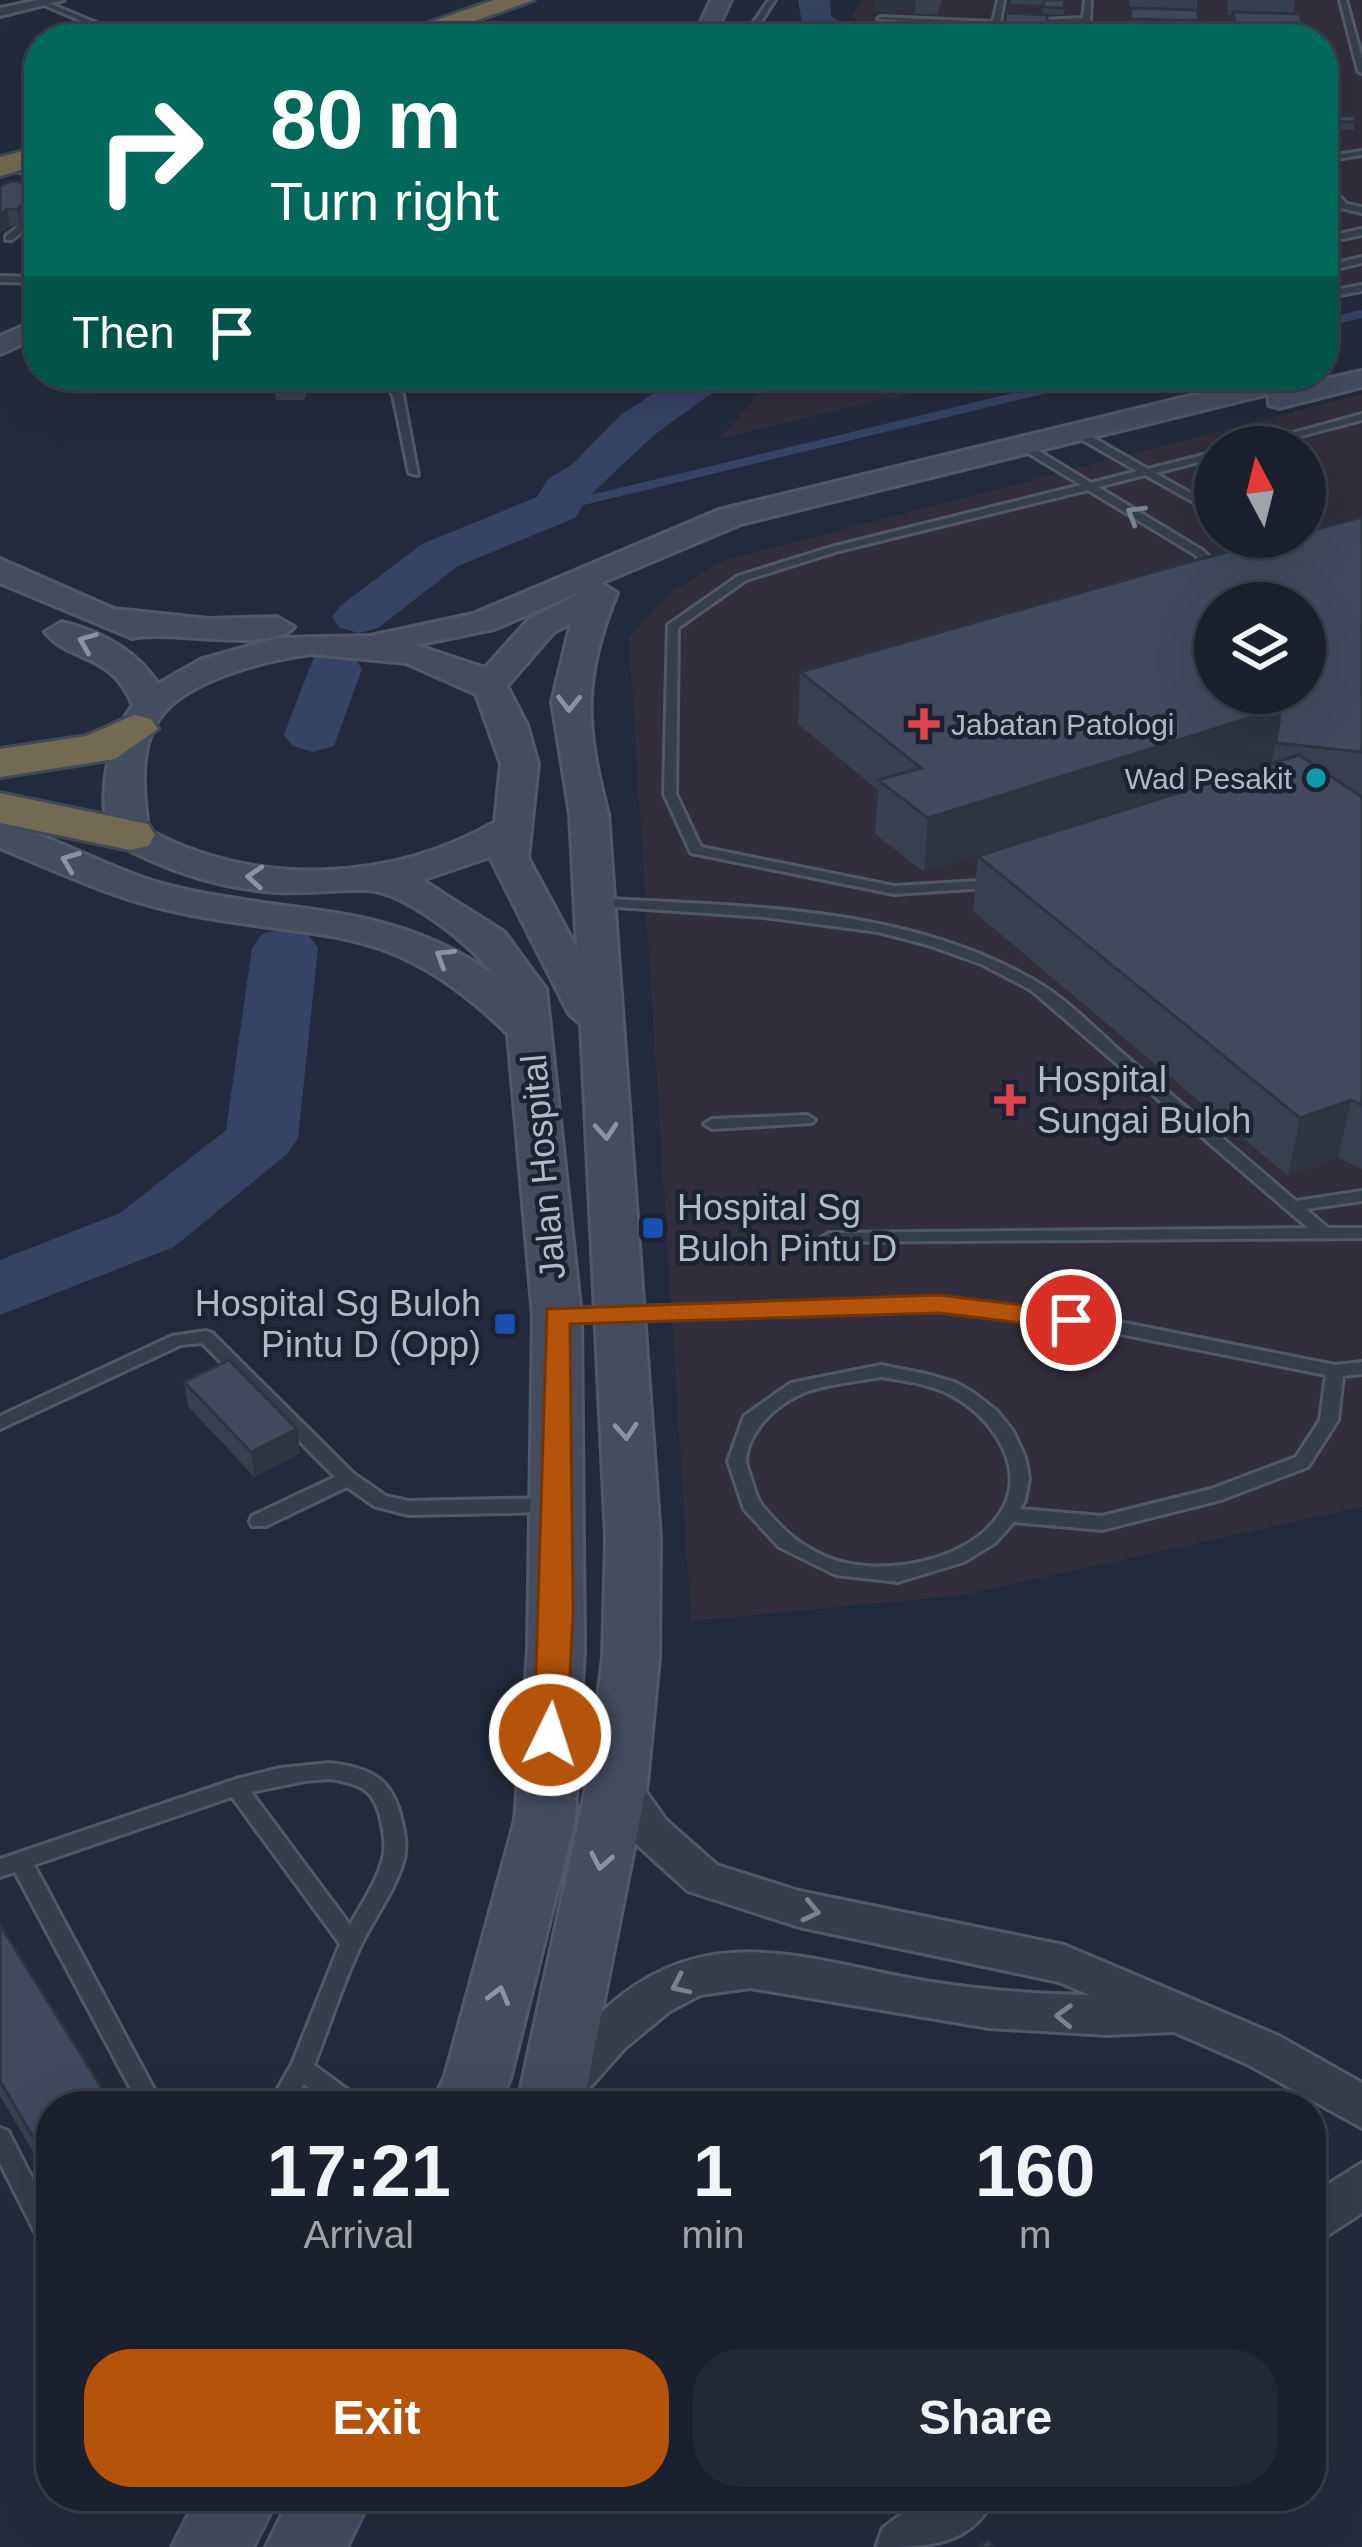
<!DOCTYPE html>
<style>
body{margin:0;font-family:Arial,sans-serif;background:#232836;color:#f1f3f6;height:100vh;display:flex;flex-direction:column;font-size:45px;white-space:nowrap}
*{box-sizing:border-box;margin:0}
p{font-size:39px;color:#9fa3aa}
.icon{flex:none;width:66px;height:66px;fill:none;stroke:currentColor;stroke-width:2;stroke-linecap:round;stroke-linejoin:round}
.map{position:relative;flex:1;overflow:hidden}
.details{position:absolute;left:36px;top:2091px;width:1290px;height:420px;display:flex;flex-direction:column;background:#1a202e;border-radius:48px;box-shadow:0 12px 48px #0002,0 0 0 3px #383e4a}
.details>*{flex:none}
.top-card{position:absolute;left:24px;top:24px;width:1314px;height:366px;border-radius:48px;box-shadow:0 12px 48px #0002,0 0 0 3px #383e4a;background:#00695c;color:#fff;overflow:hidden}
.needle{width:78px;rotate:353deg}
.buttons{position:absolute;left:1194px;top:426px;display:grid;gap:24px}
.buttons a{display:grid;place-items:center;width:132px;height:132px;border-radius:50%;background:#1a202e;box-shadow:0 12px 48px #0002,0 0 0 3px #383e4a;font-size:60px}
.pin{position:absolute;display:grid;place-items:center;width:102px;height:102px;color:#fff;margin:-51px;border:6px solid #fff;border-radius:50%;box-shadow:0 3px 12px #0007}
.me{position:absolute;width:132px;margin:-66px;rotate:4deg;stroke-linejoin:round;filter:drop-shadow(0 0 9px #0008)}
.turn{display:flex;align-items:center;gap:42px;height:252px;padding:0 48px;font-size:54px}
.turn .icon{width:156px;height:156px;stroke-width:2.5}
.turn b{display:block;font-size:84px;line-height:102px}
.then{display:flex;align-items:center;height:114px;padding:0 48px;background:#0003;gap:24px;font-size:45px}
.eta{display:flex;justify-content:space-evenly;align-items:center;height:204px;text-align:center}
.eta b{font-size:72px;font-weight:700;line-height:84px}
.cta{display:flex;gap:24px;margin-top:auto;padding:24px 48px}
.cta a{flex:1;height:138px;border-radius:48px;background:#b45309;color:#fff;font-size:48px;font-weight:700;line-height:138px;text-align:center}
.cta a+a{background:#232836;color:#f1f3f6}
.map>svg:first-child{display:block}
.medical{fill:#322e3e;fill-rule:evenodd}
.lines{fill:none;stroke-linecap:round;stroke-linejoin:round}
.stream-far1{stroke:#354464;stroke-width:8}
.stream{stroke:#354464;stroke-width:9}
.river{fill:#354464;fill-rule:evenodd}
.lane-casing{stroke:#515868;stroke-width:6}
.street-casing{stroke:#515868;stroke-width:6}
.secondary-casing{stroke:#515868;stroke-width:6}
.highway-casing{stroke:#414858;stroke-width:6}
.lane{fill:#363d4d;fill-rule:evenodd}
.street{fill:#363d4d;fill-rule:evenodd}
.secondary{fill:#444c60;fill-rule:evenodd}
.highway{fill:#736a53;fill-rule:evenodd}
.wall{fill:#384052}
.shaded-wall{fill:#2e3442}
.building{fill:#414a5f;stroke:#2e3442;stroke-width:3;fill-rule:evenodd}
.oneway{stroke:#7a8191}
.oneway2{stroke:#8c92a4}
.route{fill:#b45309;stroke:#753606;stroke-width:3}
.health-dot{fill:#e0444e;stroke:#1b2232;stroke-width:4.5}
.culture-dot{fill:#0f9aa8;stroke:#1b2232;stroke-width:4.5}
.transit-dot{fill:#1a4fb4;stroke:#1b2232;stroke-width:4.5}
.labels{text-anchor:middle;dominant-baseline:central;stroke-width:9;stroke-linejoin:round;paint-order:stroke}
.far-poi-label{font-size:30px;fill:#b2b8c8;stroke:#1b2232;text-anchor:start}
.poi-label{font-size:36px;fill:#b2b8c8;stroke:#1b2232;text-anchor:start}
.street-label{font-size:36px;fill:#b2b8c8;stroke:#1b2232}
</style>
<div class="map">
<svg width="1362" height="2547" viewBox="0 0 1362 2547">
<rect width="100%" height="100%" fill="#222b3d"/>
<path class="medical" d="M861,0H1362V287L1323,296V39H892L851,17Z
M776,375H988L720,438Z
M1362,394V1507L963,1595L691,1621L629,638L668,594L725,560ZM1215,447H1305V537H1215ZM1215,603H1305V693H1215Z"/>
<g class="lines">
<path class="stream-far1" d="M1323,323L1362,314
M562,506L1105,375"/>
<path class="stream" d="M557,507L575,503"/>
<path class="river" d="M798,0H830L831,16L866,39H824L803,28Z
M683,375H737L654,435L586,499L575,518L458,566L378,628L359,633L340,628L332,617L340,606L422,544L537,497L548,479L574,463L620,415Z
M334,652L354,657L362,669L334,746L313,752L292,746L284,734L314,657Z
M285,928L308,934L318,948L298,1138L287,1154L174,1247L0,1315V1260L120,1213L226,1130L252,948L262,934Z"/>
<g class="lane-casing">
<path id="lane" d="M769,0H775L750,39H742Z
M998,0H1004L1000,22L1083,18L1085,0H1091L1089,39H1081L1083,22L999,26L997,39H989L992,26L878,19L881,17L993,22Z
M1340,0H1346L1362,58V73L1358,71Z
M44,1L101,25L102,26L76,39H66L93,26L42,4Z
M1362,151V155L1323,161V157Z
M7,163L39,174V179L8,168L0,172V166Z
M1323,180L1347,204L1362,207V213L1341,208L1323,187Z
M39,211V218L12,240H6V236Z
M1362,229V235L1323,243V237Z
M1362,257V263L1323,272V266Z
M0,276L39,277V283L0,282Z
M1362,285V291L1323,298V292Z
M380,375H390L403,395L418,475L409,473L393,395Z
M1362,414V420L1259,447H1242Z
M1072,430H1080L1148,469L1215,452V458L1155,473L1215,507V514L1145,475L1098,487L1202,550L1225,572V576H1217L1194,554L1088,490L839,551L746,580L678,628L676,794L701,847L894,886L996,880L1001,881V887L894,894L691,853L664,794L668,625L738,576L831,547L1081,485L1018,447V443H1026L1091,483L1137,471L1072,434Z
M592,898C740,907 905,904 1037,982C1068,1000 1095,1029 1121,1052C1180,1102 1238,1151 1296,1201L1362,1191V1201L1306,1209L1328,1228H1362V1238L823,1242L821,1238L829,1233L1308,1228L1031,990L981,964L928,945L878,932L764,917L587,905V899Z
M807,1115L815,1120L812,1123L712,1129L704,1124L712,1119Z
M939,1298L1115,1321L1335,1365L1362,1362V1374L1343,1376L1338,1420L1308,1467L1221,1500L1102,1530L1014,1522L995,1543L964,1562L898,1582L836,1575L779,1547L744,1509L728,1461L744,1416L791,1383L881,1365L926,1374L954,1382L974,1393L997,1411L1013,1431L1025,1457L1029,1478L1025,1500L1020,1509L1102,1516L1211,1489L1296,1457L1320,1420L1326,1375L1115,1333L939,1310L564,1321L556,1315L564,1309ZM881,1377C905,1381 930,1384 951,1395C993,1417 1030,1471 999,1515C968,1560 891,1575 841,1562C819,1556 794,1541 779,1524C773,1518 766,1511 761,1504C756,1497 754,1487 751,1479C750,1473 746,1467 746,1461C747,1432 776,1405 801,1394C819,1385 859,1381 881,1377Z
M206,1331L212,1333L354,1474L386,1496L408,1501L552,1498L558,1500L561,1505L558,1510L552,1512L408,1515L374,1506L347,1487L266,1526H252L250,1521L252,1516L335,1477L202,1343L181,1345L0,1429V1416L172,1336Z
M330,1763C371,1768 393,1778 402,1822C405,1834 407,1847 404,1859C396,1889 376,1915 362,1943C343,1982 330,2025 314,2065L360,2099L363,2106H334L304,2084L291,2106H268L292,2064L340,1944L232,1797L34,1865L163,2106H140L15,1872L0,1877V1859L236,1779L280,1768ZM330,1779C363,1784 376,1791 382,1825C384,1834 385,1845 384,1854C379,1879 362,1903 350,1925L251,1792L305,1781Z
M0,2128L8,2131L51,2215V2251L43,2248L0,2163Z"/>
</g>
<g class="street-casing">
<path id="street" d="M38,0H64L0,16V8Z
M617,1766L631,1771L666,1820L717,1865L799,1891L1064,1945L1279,2036L1362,2083V2128L1247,2064L1174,2032L1107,2035L989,2028L750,1988L700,1995L670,2011L625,2048L583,2095L567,2101L551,2095L544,2081C557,2054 581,2031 603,2011C706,1916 805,1960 925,1981C979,1990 1035,1994 1090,1995L1059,1982L799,1927L688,1891L636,1844L597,1783L603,1771Z
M1362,2163V2213L1311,2246V2195Z
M926,2496H995C972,2547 926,2547 876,2547L883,2528Z"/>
</g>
<g class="secondary-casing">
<path id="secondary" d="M711,0H731L713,39H693Z
M39,319V337L0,354V336Z
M1362,371V387L1279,408L1269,405L1268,394L741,524L601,583L617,593C582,678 585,726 608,814L660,1537L659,1658L647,1783L583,2106H517L587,1783L603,1658L606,1537L581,1024L569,1014L490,857L422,880L504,932L546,989L581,1316L584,1650L575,1820L510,2079L498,2106H431L445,2076L515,1820L528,1650L533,1316L508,1034C386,915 324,944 173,911C112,898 57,871 0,848V823C60,837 114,873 174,887C294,916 386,900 493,974C471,944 404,891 366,890C332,889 298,895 264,891C211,885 163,869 116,843C92,807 109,736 133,705C110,650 71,664 45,632L62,622C101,632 136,650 158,684L200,660L277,638L370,636L473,614L719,510L1276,375L1323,372L1321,380ZM587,589L529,619L485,668L416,645L494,629ZM571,623L552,702L570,814L577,949L528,858L538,764L527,725L507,686L553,633ZM311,654L406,663L476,694L501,764L495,822C391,882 255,888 148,830C144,797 139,758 154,727C176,681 266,660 311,654Z
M0,559L114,609L209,619L277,617L294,627C271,654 167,629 132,638L0,583Z
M198,2496H279L253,2547H172Z
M291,2496H372L347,2547H266Z"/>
</g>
<g class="highway-casing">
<path id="highway" d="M494,0H534L424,39H383Z
M39,147V165L0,176V157Z
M134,715L151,719L158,729L115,759L0,777V749L86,736Z
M0,793L148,824L155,835L148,846L130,850L0,823Z"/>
</g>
<use href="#lane" class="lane"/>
<use href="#street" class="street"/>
<use href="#secondary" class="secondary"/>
<use href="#highway" class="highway"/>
</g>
<path class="wall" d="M873,0H942L937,15L915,14V9L873,13Z
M1011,0H1065L1064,15H1047L1046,39H1004L1006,13L1042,14L1043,5L1010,4Z
M1129,0H1197V32L1200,39H1130Z
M1227,0H1295L1293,14L1303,25L1302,35L1307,39L1233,38L1231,26L1233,15H1228Z
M1323,115L1355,116L1354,130L1323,129Z
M39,183V207L20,227L10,226L0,187Z
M1323,192L1335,201L1331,225H1323Z
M156,377L202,379L197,388L157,387Z
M275,390H307L304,400H276Z
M1362,517V1169L1338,1158L1288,1176L973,911L978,856L1271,763L1272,761L924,872L875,834L878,790L798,724L800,672Z
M184,1382L297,1429L300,1453L254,1477L188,1406Z
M0,1925L51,2106V2182L0,2096Z"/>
<path class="shaded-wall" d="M873,0H916L915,9L873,13Z
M39,187V207L20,227L17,210Z
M7,209L10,226L0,234V215Z
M1281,708L1272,761L924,872L928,818Z
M1351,1100L1338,1158L1288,1176L1300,1118Z
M297,1429L300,1453L254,1477L251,1452Z"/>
<path class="building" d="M1044,0H1065L1064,8L1043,7Z
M1130,8L1197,10L1199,21L1131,19Z
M1233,12L1300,14L1303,25L1235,23Z
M1006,13L1047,15V30L1004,29Z
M1131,30L1199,32L1200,39H1132Z
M1237,33L1306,35L1307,39H1238Z
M1323,115L1355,116V122L1323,121Z
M10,181L39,183V187L17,210L7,209L0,215V187Z
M1323,192H1333L1335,201H1323Z
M157,375H197L196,378L156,377Z
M277,381H306L303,390H275Z
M1362,517V752L1276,743L1281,708L928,818L878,780L921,768L800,672L1178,565L1284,537H1305V532ZM1215,603H1305V693H1215Z
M1299,755L1362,797V1105L1351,1100L1300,1118L978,856Z
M229,1360L297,1429L251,1452L184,1382Z
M0,1925L113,2106H51V2157L46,2159L0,2081Z
M988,2540L994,2547H979Z"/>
<defs><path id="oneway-chevron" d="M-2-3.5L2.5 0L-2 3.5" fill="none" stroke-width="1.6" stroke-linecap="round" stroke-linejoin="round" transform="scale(3)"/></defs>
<g class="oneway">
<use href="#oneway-chevron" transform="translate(1135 514) rotate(-149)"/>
<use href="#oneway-chevron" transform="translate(811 1911) rotate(12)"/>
<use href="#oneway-chevron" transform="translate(680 1985) rotate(155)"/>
<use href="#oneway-chevron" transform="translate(1064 2016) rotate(-178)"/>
</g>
<g class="oneway2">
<use href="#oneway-chevron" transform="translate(87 642) rotate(-158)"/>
<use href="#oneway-chevron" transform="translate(569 703) rotate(91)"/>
<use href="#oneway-chevron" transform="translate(70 861) rotate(-159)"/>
<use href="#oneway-chevron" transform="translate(255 877) rotate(-176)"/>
<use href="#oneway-chevron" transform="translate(444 957) rotate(-148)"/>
<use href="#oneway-chevron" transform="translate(606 1131) rotate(86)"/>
<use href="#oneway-chevron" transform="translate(626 1431) rotate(86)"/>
<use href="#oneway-chevron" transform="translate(601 1861) rotate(101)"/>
<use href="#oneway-chevron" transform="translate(499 1995) rotate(-75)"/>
</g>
<path class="route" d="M939,1295L1071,1311L1085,1320L1071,1329L939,1313L570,1324L573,1613L567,1735L562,1744H539L534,1735L547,1309Z"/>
<g class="health-dot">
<path d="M918 706h12v12h12v12h-12v12h-12v-12h-12v-12h12z"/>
<path d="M1004 1082h12v12h12v12h-12v12h-12v-12h-12v-12h12z"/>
</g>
<circle class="culture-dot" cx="1316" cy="778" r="12"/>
<g class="transit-dot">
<rect x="641" y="1216" width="24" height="24" rx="6"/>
<rect x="493" y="1312" width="24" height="24" rx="6"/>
</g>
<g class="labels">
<g class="far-poi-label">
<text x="951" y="724">Jabatan Patologi</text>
<text x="1292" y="778" text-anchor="end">Wad Pesakit</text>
</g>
<g class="poi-label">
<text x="1037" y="1079">Hospital<tspan x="1037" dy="41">Sungai Buloh</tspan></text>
<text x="677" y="1207">Hospital Sg<tspan x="677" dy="41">Buloh Pintu D</tspan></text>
<text x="481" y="1303" text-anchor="end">Hospital Sg Buloh<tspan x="481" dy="41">Pintu D (Opp)</tspan></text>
</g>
<g class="street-label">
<text transform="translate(543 1167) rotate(-95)">Jalan Hospital</text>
</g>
</g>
</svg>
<div class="buttons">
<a><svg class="needle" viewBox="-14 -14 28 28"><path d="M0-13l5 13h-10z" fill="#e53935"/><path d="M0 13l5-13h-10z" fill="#9fa3aa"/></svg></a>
<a><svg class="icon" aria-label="layers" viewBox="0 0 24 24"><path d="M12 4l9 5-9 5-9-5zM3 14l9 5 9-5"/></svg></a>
</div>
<div class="pin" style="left:1071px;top:1320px;background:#d93025"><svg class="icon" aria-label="arrive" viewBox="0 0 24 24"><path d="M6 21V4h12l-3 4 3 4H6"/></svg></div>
<svg class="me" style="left:550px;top:1735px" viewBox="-20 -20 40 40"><circle r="17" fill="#b45309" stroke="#fff" stroke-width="3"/><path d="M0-11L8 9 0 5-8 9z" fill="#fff"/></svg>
<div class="top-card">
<div class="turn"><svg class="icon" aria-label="right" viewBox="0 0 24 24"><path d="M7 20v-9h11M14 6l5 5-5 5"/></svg><div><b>80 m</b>Turn right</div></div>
<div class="then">Then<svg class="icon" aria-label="arrive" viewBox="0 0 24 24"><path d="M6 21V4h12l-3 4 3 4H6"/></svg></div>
</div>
<section class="details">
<div class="eta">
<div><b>17:21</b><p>Arrival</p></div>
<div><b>1</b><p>min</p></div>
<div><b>160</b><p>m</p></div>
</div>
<div class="cta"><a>Exit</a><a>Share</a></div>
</section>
</div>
